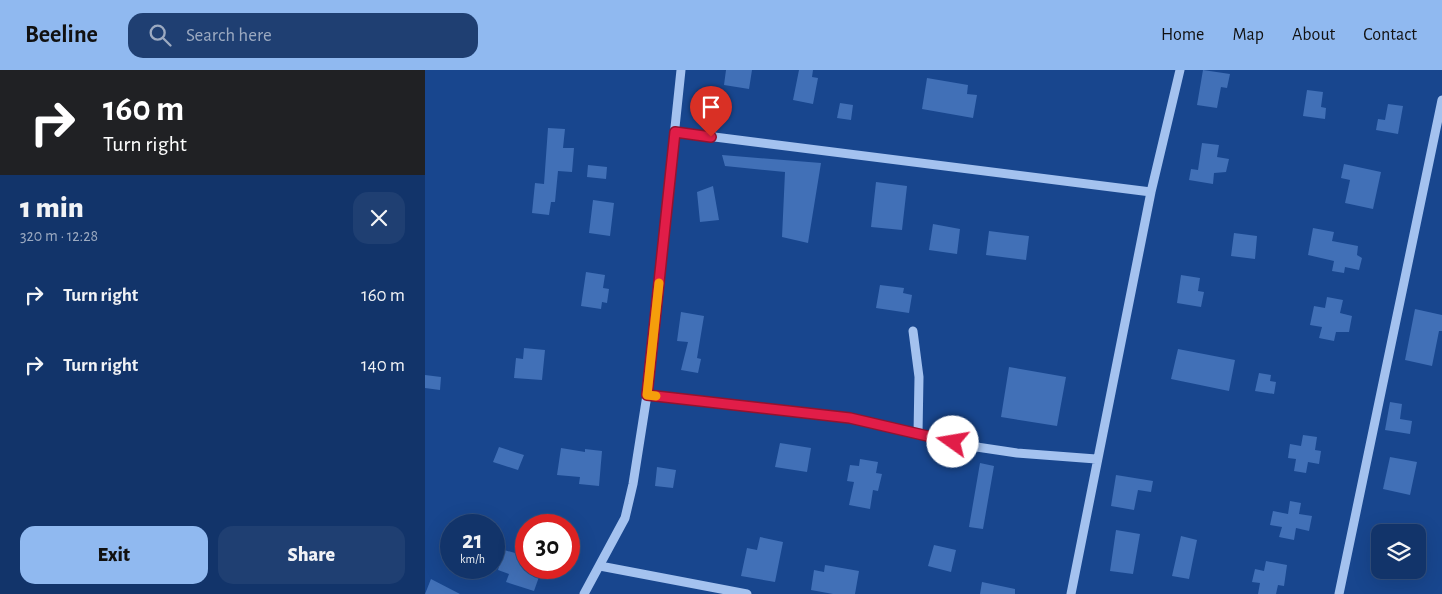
<!DOCTYPE html>
<meta charset="utf-8">
<style>
body{margin:0;font-family:"Alegreya Sans",sans-serif;background:#1f3f72;color:#f1f3f6;height:100vh;display:flex;flex-direction:column;font-size:19px;white-space:nowrap}
*{box-sizing:border-box;margin:0}
p{font-size:16px;color:#9caac1}
.icon{flex:none;width:28px;height:28px;fill:none;stroke:currentColor;stroke-width:2;stroke-linecap:round;stroke-linejoin:round}
.map{position:relative;flex:1;overflow:hidden}
.side{display:flex;flex-direction:column;background:#12346a;width:425px}
.side>*{flex:none}
.top-card{background:#202124;color:#fff;overflow:hidden}
.tools{position:absolute;left:946px;top:454px;display:grid;gap:10px}
.tools a{display:grid;place-items:center;width:55px;height:55px;border-radius:10px;background:#12346a;box-shadow:0 5px 20px #0002,0 0 0 1px #314f7e;font-size:25px}
.speed{position:absolute;left:15px;top:444px;display:flex;gap:10px;font-size:25px;font-weight:700;text-align:center}
.speed>*{display:grid;place-content:center;width:65px;height:65px;border-radius:50%;background:#12346a;box-shadow:0 5px 20px #0002,0 0 0 1px #314f7e;line-height:1}
.speed small{font-size:12px;font-weight:400}
.speed .limit{border:8px solid #d22;background:#fff;color:#111}
.pin{position:absolute;display:grid;place-items:center;width:42px;height:42px;color:#fff;margin:-51px -21px;border-radius:50% 50% 50% 0;rotate:-45deg;box-shadow:0 0 5px #0007}
.pin .icon{rotate:45deg}
.me{position:absolute;width:55px;margin:-28px;rotate:283deg;stroke-linejoin:round;filter:drop-shadow(0 0 4px #0008)}
.turn{display:flex;align-items:center;gap:18px;height:105px;padding:0 20px;font-size:22px}
.turn .icon{width:65px;height:65px;stroke-width:2.5}
.turn b{display:block;font-size:35px;line-height:42px}
.round{display:grid;place-items:center;flex:none;width:52px;height:52px;border-radius:15px;background:#1f3f72}
.head{display:flex;align-items:center;justify-content:space-between;height:85px;padding:0 20px}
h1{font-size:30px;font-weight:800;line-height:38px}
.primary-button{display:flex;gap:10px;margin-top:auto;padding:10px 20px}
.primary-button a{flex:1;height:58px;border-radius:15px;background:#90b9f0;color:#111;font-size:20px;font-weight:800;line-height:58px;text-align:center}
.primary-button a+a{background:#1f3f72;color:#f1f3f6}
ul{padding:0;list-style:none}
li{display:flex;align-items:center;gap:15px;height:70px;padding:0 20px}
li div{flex:1}
li b{display:block;font-size:19px}
li em{font-style:normal}
header{display:flex;align-items:center;gap:30px;box-sizing:border-box;height:70px;padding:0 25px;background:#90b9f0;color:#111}
header strong{font-size:24px}
nav{display:flex;gap:28px;margin-inline-start:auto;font-size:18px}
.search{width:350px;height:45px;background:#1f3f72;display:flex;align-items:center;gap:12px;box-sizing:border-box;padding:0 18px;border-radius:15px;color:#9caac1;font-size:19px}
main{display:flex;flex:1;min-height:0}
.map>svg:first-child{display:block}
.building{fill:#4170b7}
.lines{fill:none;stroke-linecap:round;stroke-linejoin:round}
.minor{stroke:#a4c2ef;stroke-width:9}
.route-casing{stroke:#92132f;stroke-width:12}
.route{stroke:#e11d48;stroke-width:9}
.slow{stroke:#f59e0b;stroke-width:9}
</style>
<header>
<strong>Beeline</strong>
<div class="search"><svg class="icon" aria-label="search" viewBox="0 0 24 24"><circle cx="10" cy="10" r="6"/><path d="M15 15l6 6"/></svg>Search here</div>
<nav><a>Home</a><a>Map</a><a>About</a><a>Contact</a></nav>
</header>
<main>
<section class="side">
<div class="top-card">
<div class="turn"><svg class="icon" aria-label="right" viewBox="0 0 24 24"><path d="M7 20v-9h11M14 6l5 5-5 5"/></svg><div><b>160 m</b>Turn right</div></div>
</div>
<div class="head"><div><h1>1 min</h1><p>320 m · 12:28</p></div><a class="round"><svg class="icon" aria-label="close" viewBox="0 0 24 24"><path d="M6 6l12 12M18 6L6 18"/></svg></a></div>
<ul>
<li><svg class="icon" aria-label="right" viewBox="0 0 24 24"><path d="M7 20v-9h11M14 6l5 5-5 5"/></svg><div><b>Turn right</b></div><em>160 m</em></li>
<li><svg class="icon" aria-label="right" viewBox="0 0 24 24"><path d="M7 20v-9h11M14 6l5 5-5 5"/></svg><div><b>Turn right</b></div><em>140 m</em></li>
</ul>
<div class="primary-button"><a>Exit</a><a>Share</a></div>
</section>
<div class="map">
<svg width="1017" height="524" viewBox="0 0 1017 524">
<rect width="100%" height="100%" fill="#18468e"/>
<path class="building" d="M301,0H327L324,19L299,15Z
M374,0H388L387,7L393,8L388,34L368,30Z
M778,0L805,4L802,18L796,17L792,38L772,35Z
M502,8L543,15L542,24L552,25L548,48L497,39Z
M882,20L898,22L896,37L901,38L900,49L878,46Z
M415,33L428,35L426,50L412,48Z
M963,34L978,36L973,64L951,60L953,49L960,50Z
M123,58L140,59L138,78H149L147,102L133,101L130,132H126L124,145L107,143L110,113L119,114Z
M777,73L794,75L792,87L804,89L801,102L789,103L788,114L764,110L766,99L773,100Z
M297,85L396,93L383,173L357,167L360,102L300,96Z
M919,94L956,102L948,139L920,133L925,110L916,108Z
M163,95L182,97L181,109L162,107Z
M451,112L482,116L477,160L446,157Z
M288,116L294,150L275,152L272,122Z
M168,130L189,133L185,166L164,163Z
M508,154L535,159L532,184L504,180Z
M888,158L909,162L907,171L933,176L932,185L937,188L934,200L920,197L919,203L907,201L909,191L883,185Z
M564,161L604,166L601,190L561,185Z
M809,163L832,166L830,189L806,186Z
M161,202L180,205L178,218L184,219L182,233L177,232L176,239L156,236Z
M756,205L775,208L773,221L779,222L776,237L752,233Z
M455,215L479,218L478,223L487,225L484,243L451,238Z
M902,227L918,230L915,243L927,246L924,262H911L909,271L894,268L897,257L885,255L889,236L900,238Z
M990,239L1017,245V261H1014L1007,296L980,290Z
M256,242L279,246L272,288L276,289L273,303L256,300L263,272L252,271Z
M99,278L120,280L117,310L89,308L91,288L98,289Z
M753,279L810,290L804,321L746,309Z
M584,297L641,307L632,356L576,347Z
M834,303L846,305L845,311L851,312L849,324L830,321Z
M0,305L16,307L15,320L0,318Z
M965,332L977,334L975,349L987,351L985,364L960,360Z
M878,365L892,367L890,380L896,381L894,394L883,392L881,403L869,401L871,389L863,388L865,374L876,376Z
M355,373L386,378L382,402L350,397Z
M74,377L99,385L93,400L68,392Z
M136,378L160,382V379L177,381L174,416L154,414L155,407L132,405Z
M965,387L992,392L985,425L958,419Z
M435,389L453,392L451,403L457,404L453,421L448,420L445,439L424,435L429,412L422,411L425,395L434,396Z
M555,393L569,396L558,459L544,457Z
M232,397L251,400L248,418L230,416Z
M691,405L728,411L726,422L713,420L709,440L686,436Z
M865,431L876,433L874,444L887,446L884,461L871,458L869,470L854,467L857,457L845,455L848,441L863,444Z
M691,460L715,464L708,504L685,501Z
M756,466L772,470L764,509L747,506Z
M335,467L358,472L350,512L316,506L322,478L332,480Z
M509,475L531,480L526,502L503,496Z
M79,480L101,486V498H107L106,502L115,504L109,521L81,512L84,504L73,500Z
M841,491L862,495L859,516L853,515L851,524H833L835,513L827,512L830,499L839,501Z
M400,495L434,501L430,524H408L386,520L389,500L399,502Z
M6,509L35,524H0Z
M557,512L590,519V524H555Z"/>
<g class="lines">
<path class="minor" d="M250,62L726,122
M488,261L494,307L493,364
M222,325L425,348L545,376L592,383L671,389
M175,496L322,524
M159,524L200,448L208,414L222,325L256,0
M646,524L726,122L755,0
M914,524L1017,30"/>
</g>
<g class="lines">
<g class="route-casing">
<path id="route" d="M286,67L250,62L222,325L425,348L528,372"/>
</g>
<use href="#route" class="route"/>
<path class="slow" d="M231,326L222,325L234,213"/>
</g>
</svg>
<div class="tools">
<a><svg class="icon" aria-label="layers" viewBox="0 0 24 24"><path d="M12 4l9 5-9 5-9-5zM3 14l9 5 9-5"/></svg></a>
</div>
<div class="speed"><div>21<small>km/h</small></div><div class="limit">30</div></div>
<div class="pin" style="left:286px;top:67px;background:#d93025"><svg class="icon" aria-label="arrive" viewBox="0 0 24 24"><path d="M6 21V4h12l-3 4 3 4H6"/></svg></div>
<svg class="me" style="left:528px;top:372px" viewBox="-20 -20 40 40"><circle r="19" fill="#fff"/><path d="M0-13L10 11 0 6-10 11z" fill="#e11d48"/></svg>
</div>
</main>
